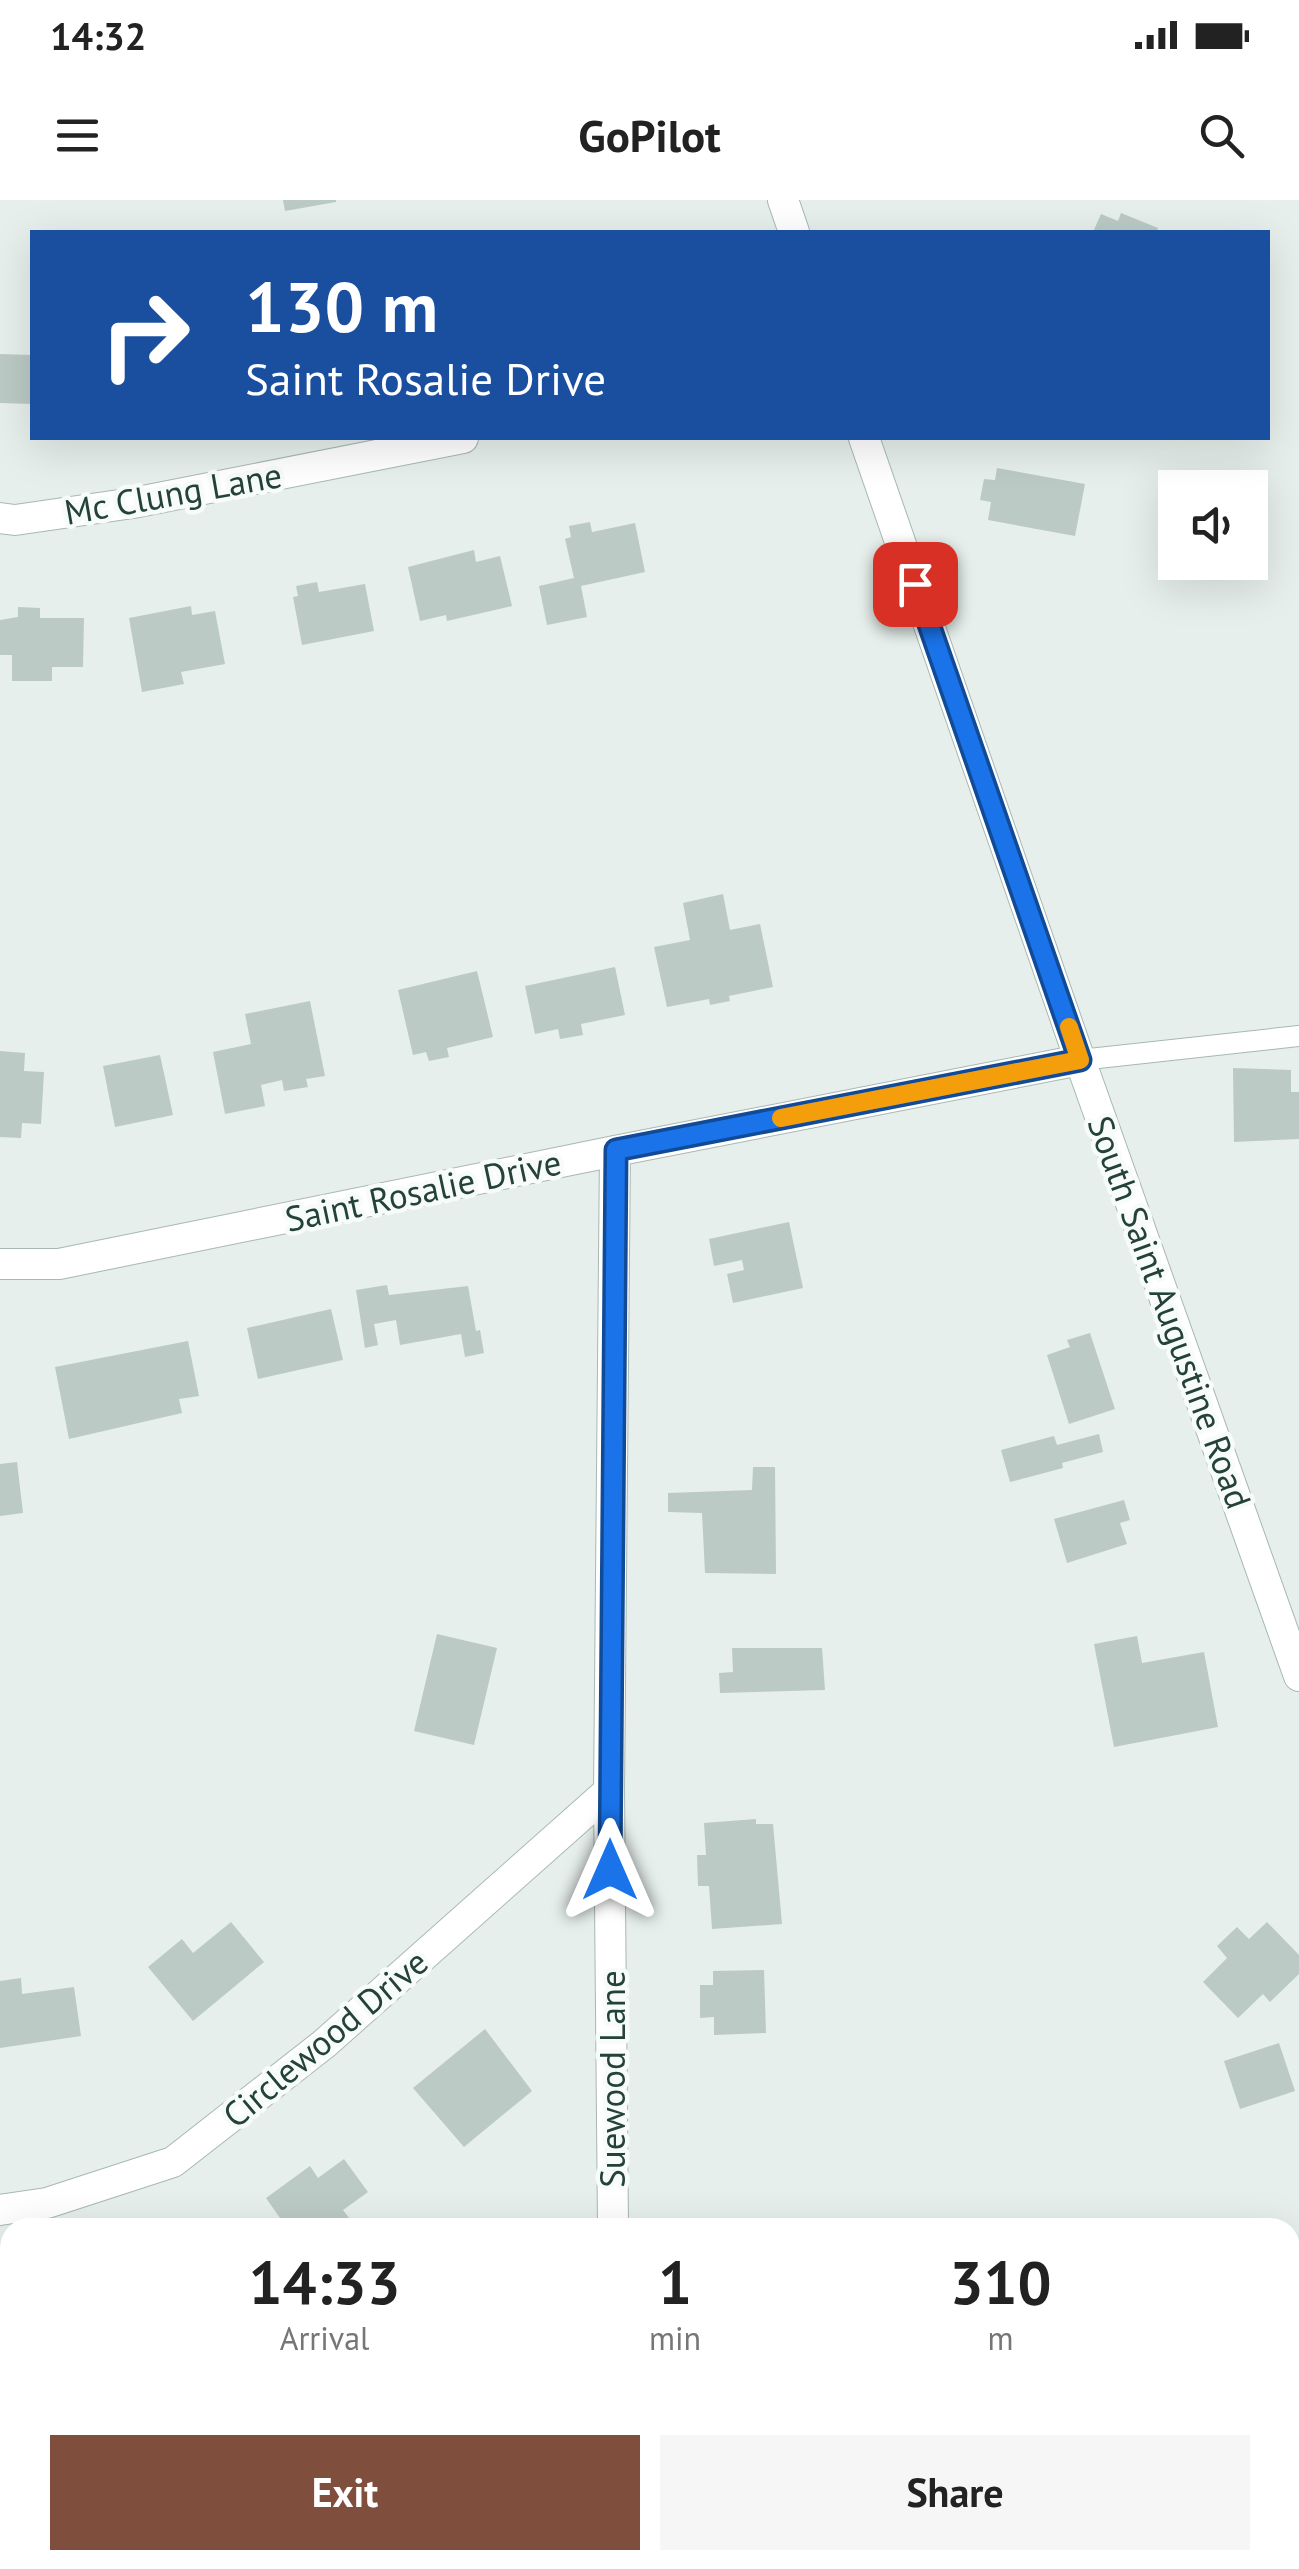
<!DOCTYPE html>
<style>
body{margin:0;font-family:"PT Sans",sans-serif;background:#f6f6f6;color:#222;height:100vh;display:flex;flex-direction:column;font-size:38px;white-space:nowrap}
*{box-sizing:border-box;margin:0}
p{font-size:32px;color:#767676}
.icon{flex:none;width:55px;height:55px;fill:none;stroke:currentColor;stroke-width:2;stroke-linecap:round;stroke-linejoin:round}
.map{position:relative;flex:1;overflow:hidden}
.sheet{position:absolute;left:0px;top:2018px;width:1300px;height:352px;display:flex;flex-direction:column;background:#fff;border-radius:30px 30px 0 0;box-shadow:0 10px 40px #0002}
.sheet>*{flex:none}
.banner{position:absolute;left:30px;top:30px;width:1240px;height:210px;border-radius:0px;box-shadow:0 10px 40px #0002;background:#1a4fa0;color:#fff;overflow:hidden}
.controls{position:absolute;left:1158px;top:270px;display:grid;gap:20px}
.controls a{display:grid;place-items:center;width:110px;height:110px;border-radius:0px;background:#fff;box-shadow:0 10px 40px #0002;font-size:50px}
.pin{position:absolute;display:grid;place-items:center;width:85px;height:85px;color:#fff;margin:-42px;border-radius:20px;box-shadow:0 5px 15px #0006}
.me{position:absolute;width:110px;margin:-55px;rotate:0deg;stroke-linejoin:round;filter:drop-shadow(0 0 8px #0008)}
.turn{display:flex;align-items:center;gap:35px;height:210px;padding:0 50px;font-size:45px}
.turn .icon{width:130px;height:130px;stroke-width:2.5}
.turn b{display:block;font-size:70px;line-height:85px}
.eta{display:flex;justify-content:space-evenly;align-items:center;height:170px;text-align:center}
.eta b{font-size:60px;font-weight:600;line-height:70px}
.button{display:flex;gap:20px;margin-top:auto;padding:20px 50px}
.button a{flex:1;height:115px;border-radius:0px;background:#804e3d;color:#fff;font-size:40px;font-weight:600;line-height:115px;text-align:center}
.button a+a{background:#f6f6f6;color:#222}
.status{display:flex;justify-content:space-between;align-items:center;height:70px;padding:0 50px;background:#fff;direction:ltr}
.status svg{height:28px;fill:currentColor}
header{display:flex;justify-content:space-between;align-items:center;height:130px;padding:0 50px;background:#fff;font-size:45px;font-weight:600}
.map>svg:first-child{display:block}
.building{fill:#bbcac4}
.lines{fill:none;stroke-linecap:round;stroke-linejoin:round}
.service-casing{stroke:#a8b8b2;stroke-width:22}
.minor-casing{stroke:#a8b8b2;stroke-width:32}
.tertiary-casing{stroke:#a8b8b2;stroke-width:32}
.service{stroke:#fff;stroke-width:20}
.minor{stroke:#fff;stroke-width:30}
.tertiary{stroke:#fff;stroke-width:30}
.route-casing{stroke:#114b97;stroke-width:25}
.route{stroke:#1a73e8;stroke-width:18}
.slow{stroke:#f59e0b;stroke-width:18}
.labels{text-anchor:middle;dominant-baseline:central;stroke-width:9;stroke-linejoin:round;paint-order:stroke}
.street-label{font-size:35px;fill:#24423a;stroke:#f7fbf9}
</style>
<div class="status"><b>14:32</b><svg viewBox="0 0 49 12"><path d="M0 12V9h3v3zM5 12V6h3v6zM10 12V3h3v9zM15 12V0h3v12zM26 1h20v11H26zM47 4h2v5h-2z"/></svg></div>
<header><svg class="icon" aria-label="menu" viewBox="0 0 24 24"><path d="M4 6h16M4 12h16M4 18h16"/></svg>GoPilot<svg class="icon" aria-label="search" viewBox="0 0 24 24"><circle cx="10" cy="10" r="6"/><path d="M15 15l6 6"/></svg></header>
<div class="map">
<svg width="1299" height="2369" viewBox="0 0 1299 2369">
<rect width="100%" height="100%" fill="#e6efeb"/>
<path class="building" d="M283,0H336V2L285,11Z
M1121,13L1158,28L1157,32H1093L1101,14L1118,21Z
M0,154L32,155V204L0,203Z
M997,268L1085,284L1075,336L988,320L991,302L980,300L984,279L995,280Z
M590,322L592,332L635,323L645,372L581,386L587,417L547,425L539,386L574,378L565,339L571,337L569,326Z
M474,350L476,362L500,356L512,406L447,421L446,415L420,421L408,367Z
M317,382L319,392L365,384L374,431L302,445L293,397L298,396L296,386Z
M191,406L192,415L215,411L225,464L181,472L184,484L142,492L129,418Z
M18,407L40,408V418H84L83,467H52V481H12V455H0V420L18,417Z
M723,694L730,730L760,724L773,787L729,796L730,801L710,805L709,799L667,807L654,747L690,740L683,703Z
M615,767L625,815L581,824L583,835L560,839L558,829L535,834L525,786Z
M477,771L493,837L447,848L449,857L429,861L426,852L413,855L398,790Z
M310,801L325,876L306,879L308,887L284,891L282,880L261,885L265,906L225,914L213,852L251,844L245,814Z
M0,851L25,853L24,871L44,872L41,924L22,923L21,938L0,937Z
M160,855L173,915L115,927L103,866Z
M1233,868L1291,870V892H1299V939L1234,942Z
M789,1022L803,1088L733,1103L727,1074L744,1070L742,1060L714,1066L709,1039Z
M387,1085L389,1095L468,1086L476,1131L480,1130L484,1153L465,1157L461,1134L400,1145L396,1120L374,1124L378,1145L365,1148L356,1090Z
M331,1109L343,1160L258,1179L247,1128Z
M1090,1133L1115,1209L1069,1224L1047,1155L1070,1147L1067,1140Z
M188,1141L199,1196L179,1199L182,1213L69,1239L55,1167Z
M1099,1234L1103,1252L1062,1263L1063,1268L1010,1282L1001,1250L1054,1236L1057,1245Z
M17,1262L23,1313L0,1316V1264Z
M753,1267H775L776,1374L705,1373L702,1313L668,1312V1293L752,1290Z
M1124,1300L1130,1320L1120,1323L1127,1344L1067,1363L1054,1319Z
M437,1434L497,1448L474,1545L414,1531Z
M1137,1436L1142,1463L1204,1452L1218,1527L1114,1547L1094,1444Z
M732,1448H822L825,1490L720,1493L719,1473L733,1472Z
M756,1619V1624H773L782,1724L712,1729L709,1686H698L697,1655H706L704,1623Z
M231,1722L264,1762L193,1821L148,1767L182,1739L193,1753Z
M1267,1722L1299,1755V1774L1270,1802L1263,1794L1238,1818L1203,1782L1227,1758L1217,1746L1237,1727L1249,1739Z
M764,1770L766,1833L714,1835V1817L700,1818V1785H713V1771Z
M21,1778L22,1794L74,1787L81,1836L0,1848V1781Z
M485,1829L532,1891L464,1947L413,1888Z
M1279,1843L1295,1891L1240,1909L1224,1861Z
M344,1959L368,1992L343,2010L355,2026L287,2028L266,1998L310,1966L318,1978Z
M10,2137V2223L0,2197V2140Z"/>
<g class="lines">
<g class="service-casing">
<path id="service" d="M1080,860L1299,836"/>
</g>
<g class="minor-casing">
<path id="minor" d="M0,318L15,320L133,303L463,238
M0,1064H59L615,951L1080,860
M0,2010L47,2003L173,1962L324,1844L609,1591
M613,2028L609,1591L615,951"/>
</g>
<g class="tertiary-casing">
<path id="tertiary" d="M783,0L794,32
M864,238L1080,860L1299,1476"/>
</g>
<use href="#service" class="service"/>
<use href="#minor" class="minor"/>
<use href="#tertiary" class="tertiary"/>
</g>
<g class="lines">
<g class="route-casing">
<path id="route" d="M610,1670L616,950L1080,860L915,384"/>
</g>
<use href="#route" class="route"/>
<path class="slow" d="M781,918L1080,860L1069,827"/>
</g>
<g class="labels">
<g class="street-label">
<text transform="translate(173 293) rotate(-10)">Mc Clung Lane</text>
<text transform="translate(423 990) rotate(-12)">Saint Rosalie Drive</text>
<text transform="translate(1170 1112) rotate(70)">South Saint Augustine Road</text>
<text transform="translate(325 1838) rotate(-40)">Circlewood Drive</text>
<text transform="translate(612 1879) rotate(-90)">Suewood Lane</text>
</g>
</g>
</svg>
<div class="controls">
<a><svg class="icon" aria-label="sound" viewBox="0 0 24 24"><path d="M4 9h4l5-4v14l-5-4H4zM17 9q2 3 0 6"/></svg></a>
</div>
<div class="pin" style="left:915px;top:384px;background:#d93025"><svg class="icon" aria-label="arrive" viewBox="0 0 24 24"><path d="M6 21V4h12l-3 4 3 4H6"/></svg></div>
<svg class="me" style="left:610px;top:1670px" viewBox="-20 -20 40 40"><path d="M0-17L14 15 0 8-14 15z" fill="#1a73e8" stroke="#fff" stroke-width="4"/></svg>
<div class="banner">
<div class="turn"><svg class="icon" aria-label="right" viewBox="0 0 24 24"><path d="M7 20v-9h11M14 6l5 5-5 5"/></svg><div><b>130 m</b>Saint Rosalie Drive</div></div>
</div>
<section class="sheet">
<div class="eta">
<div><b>14:33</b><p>Arrival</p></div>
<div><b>1</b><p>min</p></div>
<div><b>310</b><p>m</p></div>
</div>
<div class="button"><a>Exit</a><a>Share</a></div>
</section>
</div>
